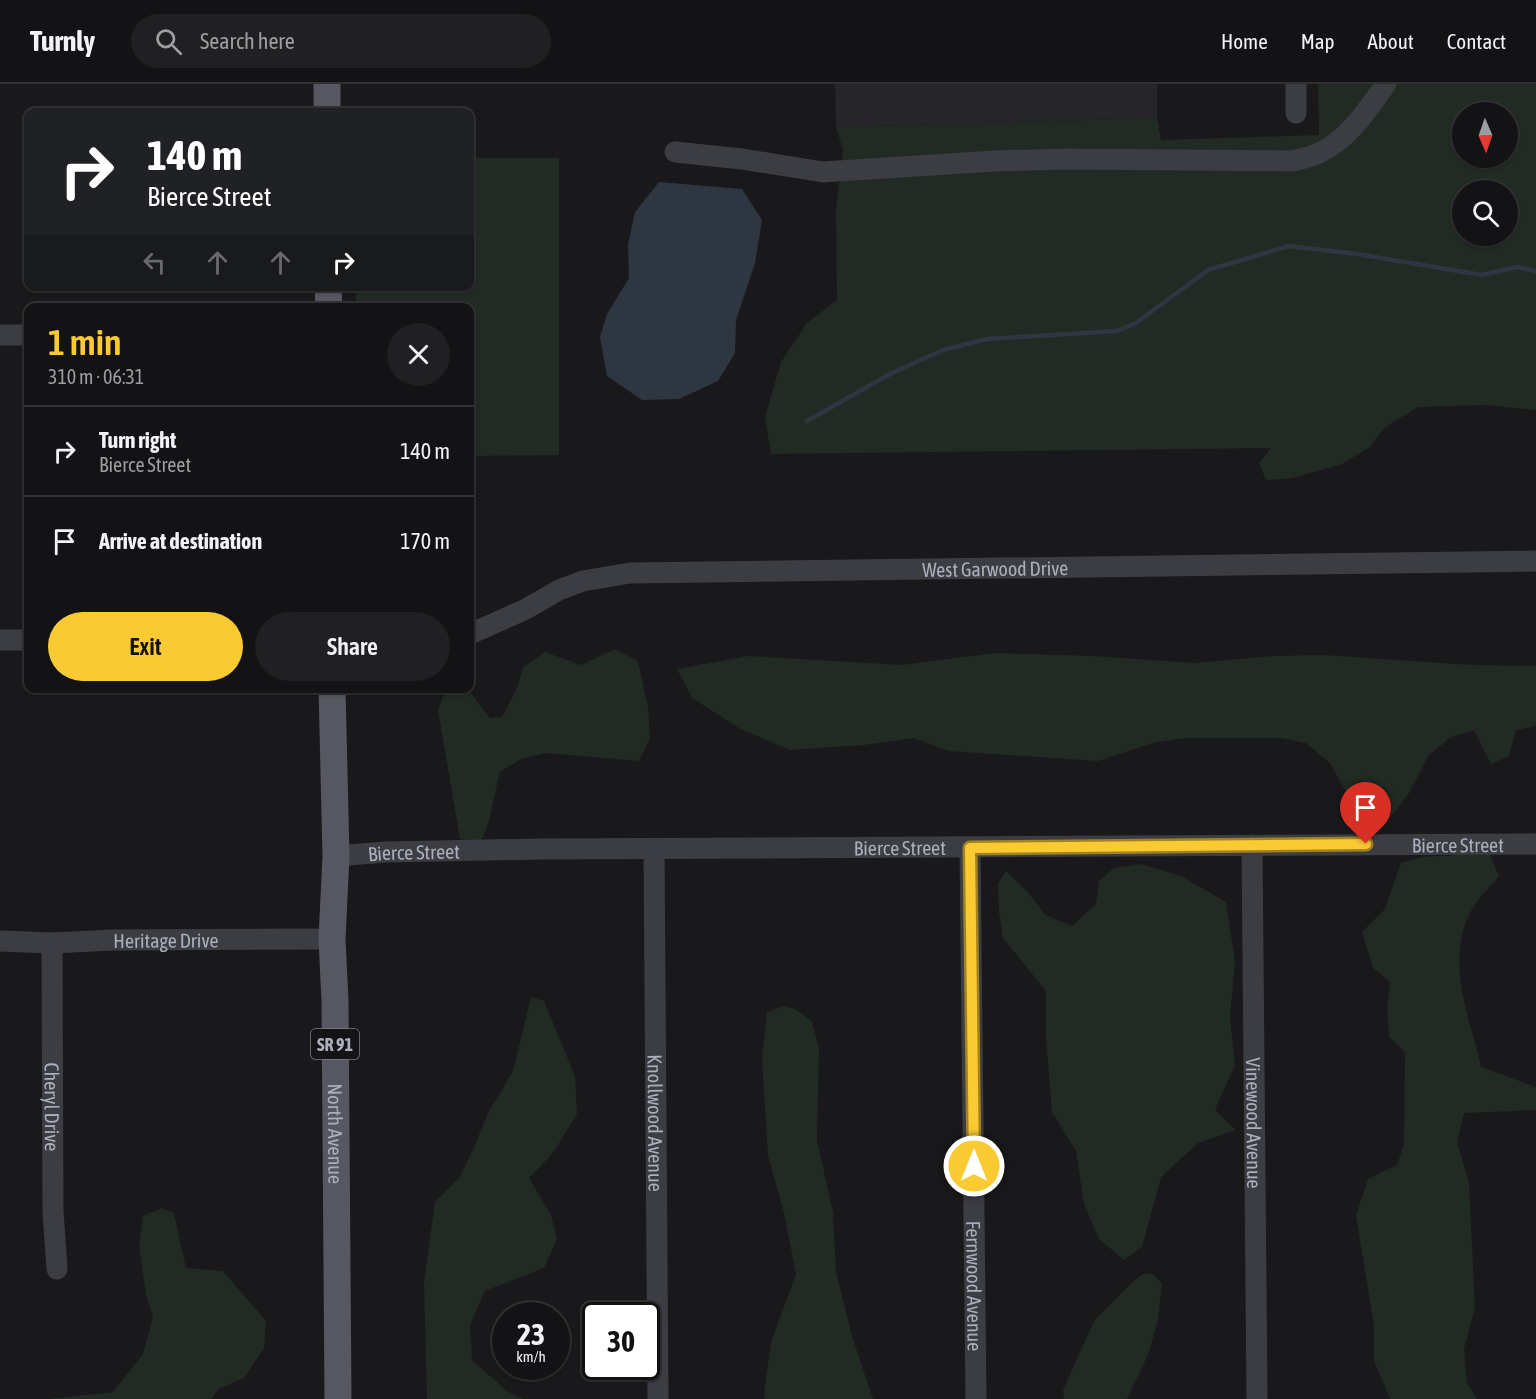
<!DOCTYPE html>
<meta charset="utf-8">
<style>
body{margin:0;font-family:"Asap Condensed",sans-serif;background:#202022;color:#f1f3f6;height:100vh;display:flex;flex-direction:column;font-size:22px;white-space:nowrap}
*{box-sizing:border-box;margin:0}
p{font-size:20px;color:#9d9ea0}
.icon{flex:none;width:33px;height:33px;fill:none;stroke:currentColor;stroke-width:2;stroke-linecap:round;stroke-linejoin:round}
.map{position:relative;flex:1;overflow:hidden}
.side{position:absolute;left:24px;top:219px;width:450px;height:390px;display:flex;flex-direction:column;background:#131315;border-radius:12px;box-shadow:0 2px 4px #0004,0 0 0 2px #323234}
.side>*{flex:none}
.hud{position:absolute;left:24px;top:24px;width:450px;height:183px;border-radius:12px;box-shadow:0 2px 4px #0004,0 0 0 2px #323234;background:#202124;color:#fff;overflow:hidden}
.needle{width:39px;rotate:178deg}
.fabs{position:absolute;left:1452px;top:18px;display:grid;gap:12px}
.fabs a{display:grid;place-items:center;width:66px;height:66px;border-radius:50%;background:#131315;box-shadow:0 2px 4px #0004,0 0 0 2px #323234;font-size:30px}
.speed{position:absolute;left:492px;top:1218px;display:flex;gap:12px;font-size:30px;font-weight:700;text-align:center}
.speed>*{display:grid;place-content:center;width:78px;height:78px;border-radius:50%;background:#131315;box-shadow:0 2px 4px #0004,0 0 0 2px #323234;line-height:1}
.speed small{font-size:15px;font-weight:400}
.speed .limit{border:3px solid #111;border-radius:9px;background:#fff;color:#111}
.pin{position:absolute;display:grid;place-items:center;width:51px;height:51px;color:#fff;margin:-62px -26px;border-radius:50% 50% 50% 0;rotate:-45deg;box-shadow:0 0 6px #0007}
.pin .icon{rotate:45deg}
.me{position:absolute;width:66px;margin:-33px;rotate:0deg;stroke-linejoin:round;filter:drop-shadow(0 0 4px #0008)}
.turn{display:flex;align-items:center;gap:21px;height:126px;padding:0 24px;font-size:27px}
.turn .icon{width:78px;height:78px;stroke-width:2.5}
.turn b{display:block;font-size:42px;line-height:51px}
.lanes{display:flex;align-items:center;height:57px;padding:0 24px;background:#0003;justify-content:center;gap:30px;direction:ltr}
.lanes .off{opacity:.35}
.round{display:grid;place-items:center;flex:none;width:63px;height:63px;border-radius:32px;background:#202022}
.headline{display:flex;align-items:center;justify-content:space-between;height:102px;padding:0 24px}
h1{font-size:36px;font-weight:600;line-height:45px;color:#faca33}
.primary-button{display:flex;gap:12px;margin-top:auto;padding:12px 24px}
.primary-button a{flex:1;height:69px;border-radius:36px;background:#faca33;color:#111;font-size:24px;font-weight:600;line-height:69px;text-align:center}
.primary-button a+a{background:#202022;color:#f1f3f6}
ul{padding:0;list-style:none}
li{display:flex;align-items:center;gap:18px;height:90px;padding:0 24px;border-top:2px solid #323234}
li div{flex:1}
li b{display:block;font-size:22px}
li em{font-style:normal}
header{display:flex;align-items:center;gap:36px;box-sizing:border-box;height:84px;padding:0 30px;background:#131315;border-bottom:2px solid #323234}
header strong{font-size:28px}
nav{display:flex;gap:33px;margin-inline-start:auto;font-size:21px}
.search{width:420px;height:54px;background:#202022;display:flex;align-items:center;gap:15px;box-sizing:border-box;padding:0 21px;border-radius:33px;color:#9d9ea0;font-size:22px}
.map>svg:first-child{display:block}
.built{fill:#262529}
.green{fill:#212a23;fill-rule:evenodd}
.water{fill:#2e3741}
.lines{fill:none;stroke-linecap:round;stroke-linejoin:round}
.stream{stroke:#2e3741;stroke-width:4.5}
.minor{stroke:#3c3c43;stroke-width:21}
.major{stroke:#565760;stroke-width:27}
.route-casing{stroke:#a28321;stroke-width:15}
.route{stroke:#faca33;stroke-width:10}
.labels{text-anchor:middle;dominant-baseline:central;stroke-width:6;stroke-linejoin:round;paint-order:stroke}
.shield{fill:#141417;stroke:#7e808a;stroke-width:1.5}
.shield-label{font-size:18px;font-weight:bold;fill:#abafbc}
.street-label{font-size:20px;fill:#abafbc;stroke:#141417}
</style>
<header>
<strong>Turnly</strong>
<div class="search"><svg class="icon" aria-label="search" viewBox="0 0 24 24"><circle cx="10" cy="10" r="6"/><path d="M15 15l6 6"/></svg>Search here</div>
<nav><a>Home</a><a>Map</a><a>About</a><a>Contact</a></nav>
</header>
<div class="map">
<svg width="1536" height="1315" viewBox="0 0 1536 1315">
<rect width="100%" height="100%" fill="#19191c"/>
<path class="built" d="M835,0H1157V34L836,43Z"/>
<path class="green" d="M1318,0H1536V326L1485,321L1418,323L1384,344L1370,363L1342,380L1292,394L1266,396L1259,379L1271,364L771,370L765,333L781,278L807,239L837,216L836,126L843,66L836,43L1157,34L1161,56L1319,51ZM1462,28H1508V74H1462ZM1462,106H1508V152H1462Z
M470,74H559V371L470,372V224L356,223V203L470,202Z
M615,565L638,577L648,623L650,655L639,677L546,669L521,675L500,688C494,709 491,742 480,758L460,755L438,626L445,607L450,605H468L490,634L502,633L517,604L523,583L545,568L581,581Z
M995,569L1092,572L1196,579L1273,572L1324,571L1471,581L1536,582V642L1516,646L1509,672L1491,680L1474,646L1451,653L1428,672L1409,709L1390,734L1359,732L1330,679L1306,659L1280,654H1185L1153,659L1098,677L948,667L914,654L864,661L790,666L739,644L692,614L677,585L747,572L902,581Z
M1489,769L1499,792C1490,803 1476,816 1470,829C1445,878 1470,933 1481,983L1536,1003V1026L1464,1029L1457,1058L1469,1099L1475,1224L1464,1265L1467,1299L1477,1315H1390L1374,1277V1242L1356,1131L1368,1095L1397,1081L1404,1060L1405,968L1389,953L1387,925L1390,898L1373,884L1362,848L1385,825L1401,779L1422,773Z
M1141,780L1181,792L1226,818L1235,877L1230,934L1235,981L1215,1026L1236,1046L1198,1059L1161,1093L1142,1163L1124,1176L1099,1155L1084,1120L1076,1067L1052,1028L1046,954V907L1003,854L999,828L998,799L1006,787L1028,808L1045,831L1072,842L1096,820L1099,797L1114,784Z
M531,913L544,917L575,992L577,1030L553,1069L529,1094L551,1131L557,1155L544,1184L485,1207L470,1241L472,1276L507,1307L523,1315H427L424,1199L435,1118L460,1093L475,1061L487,1031L513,987Z
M783,922L795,925L812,937L819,965L817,1056L833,1128L836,1188L852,1252L873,1315H765L764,1310L771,1258L796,1190L784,1129L768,1072L762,973L767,928Z
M162,1124L174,1129L186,1184L223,1187L266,1237L264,1264L244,1294L219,1305L211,1315H49L113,1308L143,1270L153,1233L146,1211L139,1161L143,1132Z
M1151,1189L1162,1199L1158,1236L1148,1271L1127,1315H1064L1063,1306L1094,1237L1130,1200L1143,1190Z"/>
<path class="water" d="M659,98L742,105L762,136L755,179L736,236L735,269L718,297L679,315L642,316L607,292L600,253L607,230L629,194L628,161L635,128Z"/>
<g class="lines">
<path class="stream" d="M807,337L892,289L943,266L987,255L1117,247L1136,239L1208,186L1289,162L1357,170L1482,191L1517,183L1536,187"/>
<g class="minor">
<path d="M1296,0V29"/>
<path d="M675,68L742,75L823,88L994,77L1066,75L1292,77C1301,75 1311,73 1319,69C1349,55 1367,26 1386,0"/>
<path d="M0,251H28"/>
<path id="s1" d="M470,550L524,526L559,506L583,497L630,489L1536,477"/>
<path d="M0,556H28"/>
<path id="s2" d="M1252,761L1257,1315"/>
<path id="s3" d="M970,764L976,1315"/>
<path id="s4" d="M654,765L658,1315"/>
<path id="s5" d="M336,772L386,768L541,765L1536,760"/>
<path id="s6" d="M0,857L52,859L113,856L332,855"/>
<path id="s7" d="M52,859L53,1127L57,1185"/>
</g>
<g class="major">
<path d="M327,0V28"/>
<path d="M328,202L329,224"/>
<path id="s8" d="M332,604L336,772L332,855L335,917L338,1315"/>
</g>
</g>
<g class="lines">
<g class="route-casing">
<path id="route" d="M974,1082L970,764L1366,760"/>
</g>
<use href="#route" class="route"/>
</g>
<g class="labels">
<rect class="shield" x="311" y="945" width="48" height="30" rx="4.5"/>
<g class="shield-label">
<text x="335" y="960">SR 91</text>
</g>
<g class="street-label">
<text stroke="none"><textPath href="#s1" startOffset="538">West Garwood Drive</textPath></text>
<text stroke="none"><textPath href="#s5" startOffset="1122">Bierce Street</textPath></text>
<text stroke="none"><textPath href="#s5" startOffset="564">Bierce Street</textPath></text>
<text stroke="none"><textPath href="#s5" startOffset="78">Bierce Street</textPath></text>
<text stroke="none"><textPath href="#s6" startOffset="166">Heritage Drive</textPath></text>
<text stroke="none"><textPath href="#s7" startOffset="164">Cheryl Drive</textPath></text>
<text stroke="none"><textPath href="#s2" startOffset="278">Vinewood Avenue</textPath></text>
<text stroke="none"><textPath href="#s4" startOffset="274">Knollwood Avenue</textPath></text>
<text stroke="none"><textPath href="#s8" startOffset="446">North Avenue</textPath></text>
<text stroke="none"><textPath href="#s3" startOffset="438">Fernwood Avenue</textPath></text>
</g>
</g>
</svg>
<div class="fabs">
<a><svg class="needle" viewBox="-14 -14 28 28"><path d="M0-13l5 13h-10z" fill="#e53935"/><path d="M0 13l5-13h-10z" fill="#9d9ea0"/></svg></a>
<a><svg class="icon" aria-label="search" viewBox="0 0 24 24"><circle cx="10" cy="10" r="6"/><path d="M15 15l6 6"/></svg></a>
</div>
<div class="speed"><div>23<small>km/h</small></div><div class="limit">30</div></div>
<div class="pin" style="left:1366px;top:760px;background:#d93025"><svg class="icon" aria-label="arrive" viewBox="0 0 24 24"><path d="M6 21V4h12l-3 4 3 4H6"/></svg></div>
<svg class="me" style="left:974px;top:1082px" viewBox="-20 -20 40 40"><circle r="17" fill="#faca33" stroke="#fff" stroke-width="3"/><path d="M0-11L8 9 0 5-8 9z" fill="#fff"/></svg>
<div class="hud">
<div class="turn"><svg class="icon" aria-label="right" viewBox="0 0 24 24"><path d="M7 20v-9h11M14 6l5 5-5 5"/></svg><div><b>140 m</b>Bierce Street</div></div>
<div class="lanes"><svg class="icon off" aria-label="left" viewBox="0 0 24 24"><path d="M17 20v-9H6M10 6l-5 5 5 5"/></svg><svg class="icon off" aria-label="ahead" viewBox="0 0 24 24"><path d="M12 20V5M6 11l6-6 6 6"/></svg><svg class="icon off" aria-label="ahead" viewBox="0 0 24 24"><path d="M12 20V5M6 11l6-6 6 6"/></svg><svg class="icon" aria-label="right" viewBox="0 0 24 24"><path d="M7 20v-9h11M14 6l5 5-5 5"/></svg></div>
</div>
<section class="side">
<div class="headline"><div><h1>1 min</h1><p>310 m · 06:31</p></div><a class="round"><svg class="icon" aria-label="close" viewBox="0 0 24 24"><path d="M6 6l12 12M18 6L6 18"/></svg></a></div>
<ul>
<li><svg class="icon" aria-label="right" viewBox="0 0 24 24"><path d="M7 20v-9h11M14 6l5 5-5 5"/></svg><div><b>Turn right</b><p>Bierce Street</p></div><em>140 m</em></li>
<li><svg class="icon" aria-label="arrive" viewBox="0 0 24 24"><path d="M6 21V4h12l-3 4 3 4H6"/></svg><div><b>Arrive at destination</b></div><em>170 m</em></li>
</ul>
<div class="primary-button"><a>Exit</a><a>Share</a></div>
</section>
</div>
